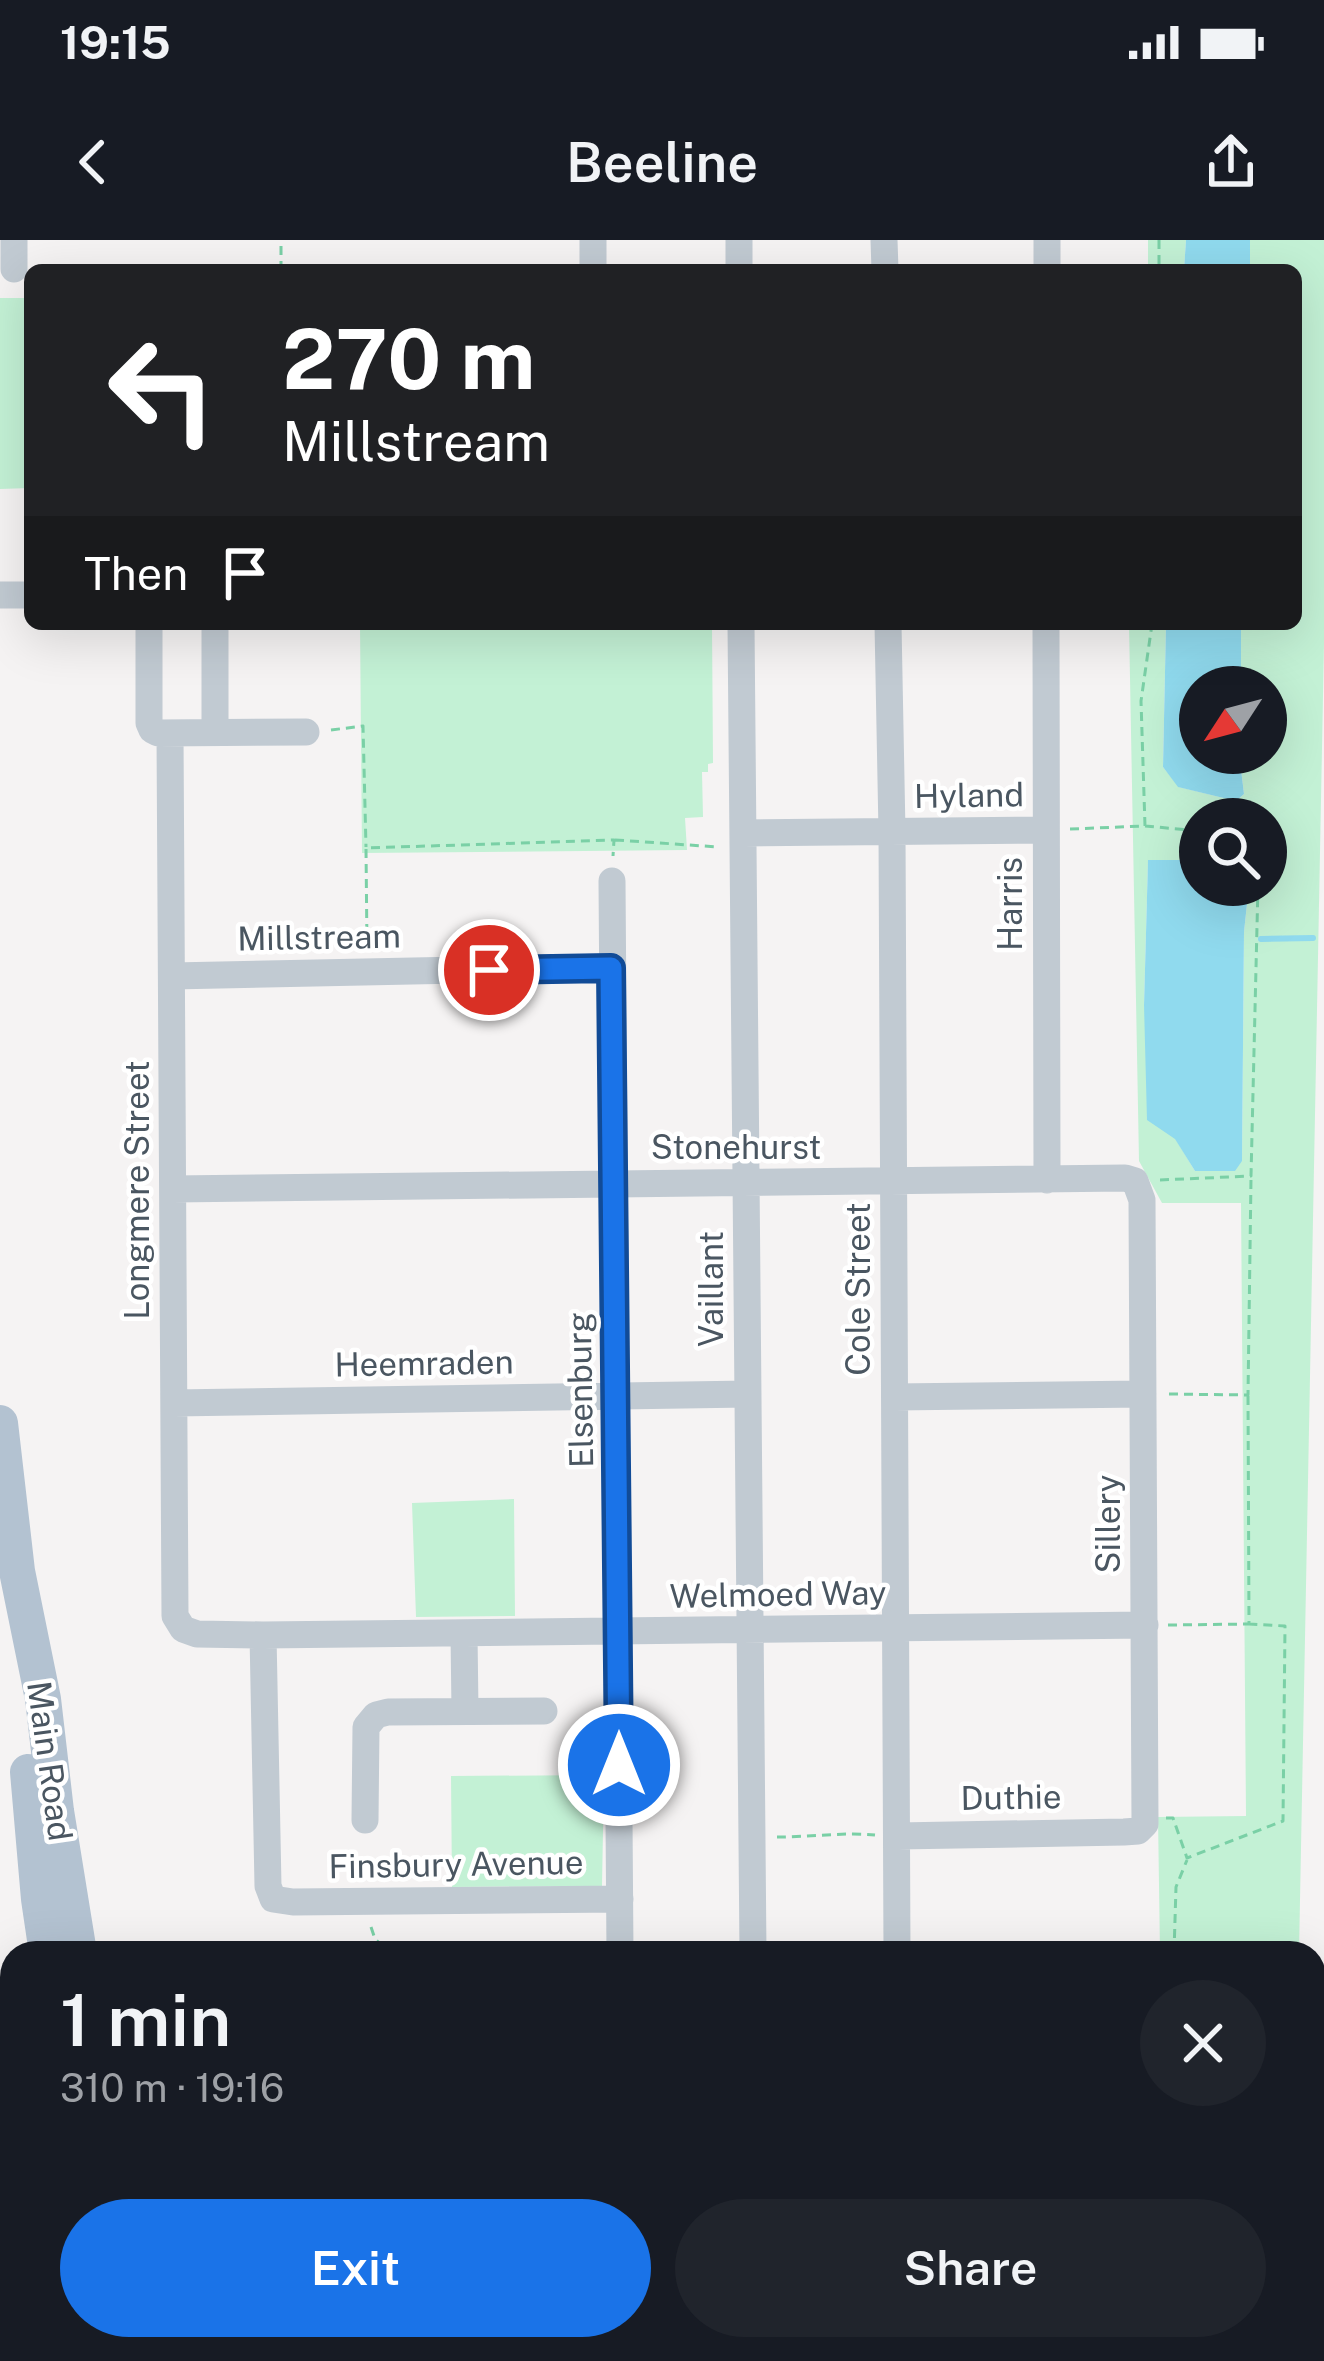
<!DOCTYPE html>
<meta charset="utf-8">
<style>
body{margin:0;font-family:"Public Sans",sans-serif;background:#20242c;color:#f1f3f6;height:100vh;display:flex;flex-direction:column;font-size:45px;white-space:nowrap}
*{box-sizing:border-box;margin:0}
p{font-size:39px;color:#9ea1a6}
.icon{flex:none;width:66px;height:66px;fill:none;stroke:currentColor;stroke-width:2;stroke-linecap:round;stroke-linejoin:round}
.map{position:relative;flex:1;overflow:hidden}
.drawer{position:absolute;left:0px;top:1701px;width:1326px;height:420px;display:flex;flex-direction:column;background:#171b24;border-radius:36px 36px 0 0;box-shadow:0 12px 48px #0002}
.drawer>*{flex:none}
.banner{position:absolute;left:24px;top:24px;width:1278px;height:366px;border-radius:18px;box-shadow:0 12px 48px #0002;background:#202124;color:#fff;overflow:hidden}
.needle{width:78px;rotate:234deg}
.buttons{position:absolute;left:1179px;top:426px;display:grid;gap:24px}
.buttons a{display:grid;place-items:center;width:108px;height:108px;border-radius:50%;background:#171b24;box-shadow:0 12px 48px #0002;font-size:60px}
.pin{position:absolute;display:grid;place-items:center;width:102px;height:102px;color:#fff;margin:-51px;border:6px solid #fff;border-radius:50%;box-shadow:0 3px 12px #0007}
.me{position:absolute;width:132px;margin:-66px;rotate:0deg;stroke-linejoin:round;filter:drop-shadow(0 0 9px #0008)}
.turn{display:flex;align-items:center;gap:42px;height:252px;padding:0 60px;font-size:54px}
.turn .icon{width:156px;height:156px;stroke-width:2.5}
.turn b{display:block;font-size:84px;line-height:102px}
.then{display:flex;align-items:center;height:114px;padding:0 60px;background:#0003;gap:24px;font-size:45px}
.round{display:grid;place-items:center;flex:none;width:126px;height:126px;border-radius:63px;background:#20242c}
.overview{display:flex;align-items:center;justify-content:space-between;height:204px;padding:0 60px}
h1{font-size:72px;font-weight:600;line-height:90px}
.cta{display:flex;gap:24px;margin-top:auto;padding:24px 60px}
.cta a{flex:1;height:138px;border-radius:72px;background:#1a73e8;color:#fff;font-size:48px;font-weight:600;line-height:138px;text-align:center}
.cta a+a{background:#20242c;color:#f1f3f6}
.status{display:flex;justify-content:space-between;align-items:center;height:84px;padding:0 60px;background:#171b24;direction:ltr}
.status svg{height:33px;fill:currentColor}
header{display:flex;justify-content:space-between;align-items:center;height:156px;padding:0 60px;background:#171b24;font-size:54px;font-weight:600}
.map>svg:first-child{display:block}
.green{fill:#c3f1d5;fill-rule:evenodd}
.water{fill:#90daee}
.lines{fill:none;stroke-linecap:round;stroke-linejoin:round}
.stream{stroke:#90daee;stroke-width:6}
.path{stroke:#7ad0a6;stroke-width:3;stroke-dasharray:9 6;stroke-linecap:butt}
.minor{stroke:#c1cad2;stroke-width:27}
.major{stroke:#b3c2d1;stroke-width:36}
.rail{stroke:#b5b8bd;stroke-width:6}
.route-casing{stroke:#114b97;stroke-width:30}
.route{stroke:#1a73e8;stroke-width:21}
.labels{text-anchor:middle;dominant-baseline:central;stroke-width:9;stroke-linejoin:round;paint-order:stroke}
.street-label{font-size:33px;fill:#4a5661;stroke:#fff}
</style>
<div class="status"><b>19:15</b><svg viewBox="0 0 49 12"><path d="M0 12V9h3v3zM5 12V6h3v6zM10 12V3h3v9zM15 12V0h3v12zM26 1h20v11H26zM47 4h2v5h-2z"/></svg></div>
<header><svg class="icon" aria-label="back" viewBox="0 0 24 24"><path d="M15 5l-7 7 7 7"/></svg>Beeline<svg class="icon" aria-label="share" viewBox="0 0 24 24"><path d="M12 15V3M7 8l5-5 5 5M5 13v7h14v-7"/></svg></header>
<div class="map">
<svg width="1324" height="2121" viewBox="0 0 1324 2121">
<rect width="100%" height="100%" fill="#f5f3f3"/>
<path class="green" d="M1148,0H1186L1184,30H1148Z
M1250,0H1324V403L1299,1713H1160L1158,1577L1246,1576L1241,963H1162L1139,921L1129,384H1166L1163,527L1179,547L1236,561L1244,554L1239,513H1266V447H1241V384H1296V30H1250ZM1200,579H1266V645H1249L1244,692L1242,921L1195,931L1175,898L1144,765L1148,621L1200,620Z
M0,58H30V248L0,249Z
M360,384H712L713,523L708,524V532H702L703,577L685,578L687,610L362,613Z
M514,1259L515,1376L416,1377L412,1263Z
M604,1535L602,1646L452,1647L451,1536Z
M1134,2109H1200L1175,2114L1174,2121H1135Z
M1213,2109H1292L1291,2121H1214Z"/>
<path class="water" d="M1186,0H1250V30H1184Z
M1166,384H1241V447H1200V513H1239L1244,554L1236,561L1178,547L1163,527Z
M1148,620H1200V645H1249L1244,692L1242,921L1235,931H1195L1175,899L1147,880L1144,765Z"/>
<g class="lines">
<path class="stream" d="M1236,561V579
M1261,699L1313,698"/>
<path class="path" d="M1159,0V30
M281,30V0
M331,490L363,486L366,607
M1145,586L1141,461L1152,384
M1070,589L1145,586L1200,591
M615,600L719,607
M367,708L366,608L614,600L613,616
M1160,940L1251,936L1258,645
M1169,1154L1248,1155L1251,938
M1168,1385L1249,1384L1248,1155
M1166,1578H1173L1187,1618L1283,1581L1285,1386L1249,1384
M777,1597C809,1597 845,1592 875,1595
M371,1687L375,1699L391,1713
M1174,1713L1176,1647L1187,1620"/>
<path class="minor" d="M14,0V29
M593,0V30
M739,0V30
M884,0L885,30
M1047,0V30
M0,355H30
M149,384V483L152,490L158,493L306,492
M741,384L753,1713
M888,384L892,592L897,1713
M1046,389L1047,940
M215,492V384
M170,493L175,1376L183,1389L197,1394L263,1395L1145,1385
M744,593L1046,590
M612,641L620,1713
M172,736L611,727
M173,949L1125,938L1135,941L1142,960L1145,1584L1138,1591L1124,1592L898,1596
M895,1157L1143,1154
M174,1163L748,1154
M464,1394L465,1471
M263,1395L268,1646L273,1659L293,1662L620,1659
M365,1580L366,1487L376,1475L388,1472L544,1471
M0,1839L12,1840
M0,2017L12,2020
M41,2109L43,2121
M298,2109L300,2121
M787,2109L789,2121
M937,2109L939,2121
M1041,2109L1043,2121"/>
<path class="major" d="M0,1183L17,1331L43,1459L56,1571L79,1713
M28,1532L39,1659L47,1713
M125,2109L128,2121"/>
<path class="rail" d="M1318,2121L1324,1840"/>
</g>
<g class="lines">
<g class="route-casing">
<path id="route" d="M489,730L611,728L619,1525"/>
</g>
<use href="#route" class="route"/>
</g>
<g class="labels">
<g class="street-label">
<text transform="translate(969 555) rotate(-1)">Hyland</text>
<text transform="translate(1010 664) rotate(-90)">Harris</text>
<text transform="translate(319 697) rotate(-1)">Millstream</text>
<text x="736" y="907">Stonehurst</text>
<text transform="translate(137 950) rotate(-90)">Longmere Street</text>
<text transform="translate(711 1049) rotate(-90)">Vaillant</text>
<text transform="translate(858 1049) rotate(-90)">Cole Street</text>
<text transform="translate(424 1123) rotate(-1)">Heemraden</text>
<text transform="translate(580 1150) rotate(-91)">Elsenburg</text>
<text transform="translate(1108 1284) rotate(-90)">Sillery</text>
<text transform="translate(778 1354) rotate(-1)">Welmoed Way</text>
<text transform="translate(50 1521) rotate(82)">Main Road</text>
<text transform="translate(1011 1557) rotate(-1)">Duthie</text>
<text transform="translate(456 1624) rotate(-1)">Finsbury Avenue</text>
</g>
</g>
</svg>
<div class="buttons">
<a><svg class="needle" viewBox="-14 -14 28 28"><path d="M0-13l5 13h-10z" fill="#e53935"/><path d="M0 13l5-13h-10z" fill="#9ea1a6"/></svg></a>
<a><svg class="icon" aria-label="search" viewBox="0 0 24 24"><circle cx="10" cy="10" r="6"/><path d="M15 15l6 6"/></svg></a>
</div>
<div class="pin" style="left:489px;top:730px;background:#d93025"><svg class="icon" aria-label="arrive" viewBox="0 0 24 24"><path d="M6 21V4h12l-3 4 3 4H6"/></svg></div>
<svg class="me" style="left:619px;top:1525px" viewBox="-20 -20 40 40"><circle r="17" fill="#1a73e8" stroke="#fff" stroke-width="3"/><path d="M0-11L8 9 0 5-8 9z" fill="#fff"/></svg>
<div class="banner">
<div class="turn"><svg class="icon" aria-label="left" viewBox="0 0 24 24"><path d="M17 20v-9H6M10 6l-5 5 5 5"/></svg><div><b>270 m</b>Millstream</div></div>
<div class="then">Then<svg class="icon" aria-label="arrive" viewBox="0 0 24 24"><path d="M6 21V4h12l-3 4 3 4H6"/></svg></div>
</div>
<section class="drawer">
<div class="overview"><div><h1>1 min</h1><p>310 m · 19:16</p></div><a class="round"><svg class="icon" aria-label="close" viewBox="0 0 24 24"><path d="M6 6l12 12M18 6L6 18"/></svg></a></div>
<div class="cta"><a>Exit</a><a>Share</a></div>
</section>
</div>
